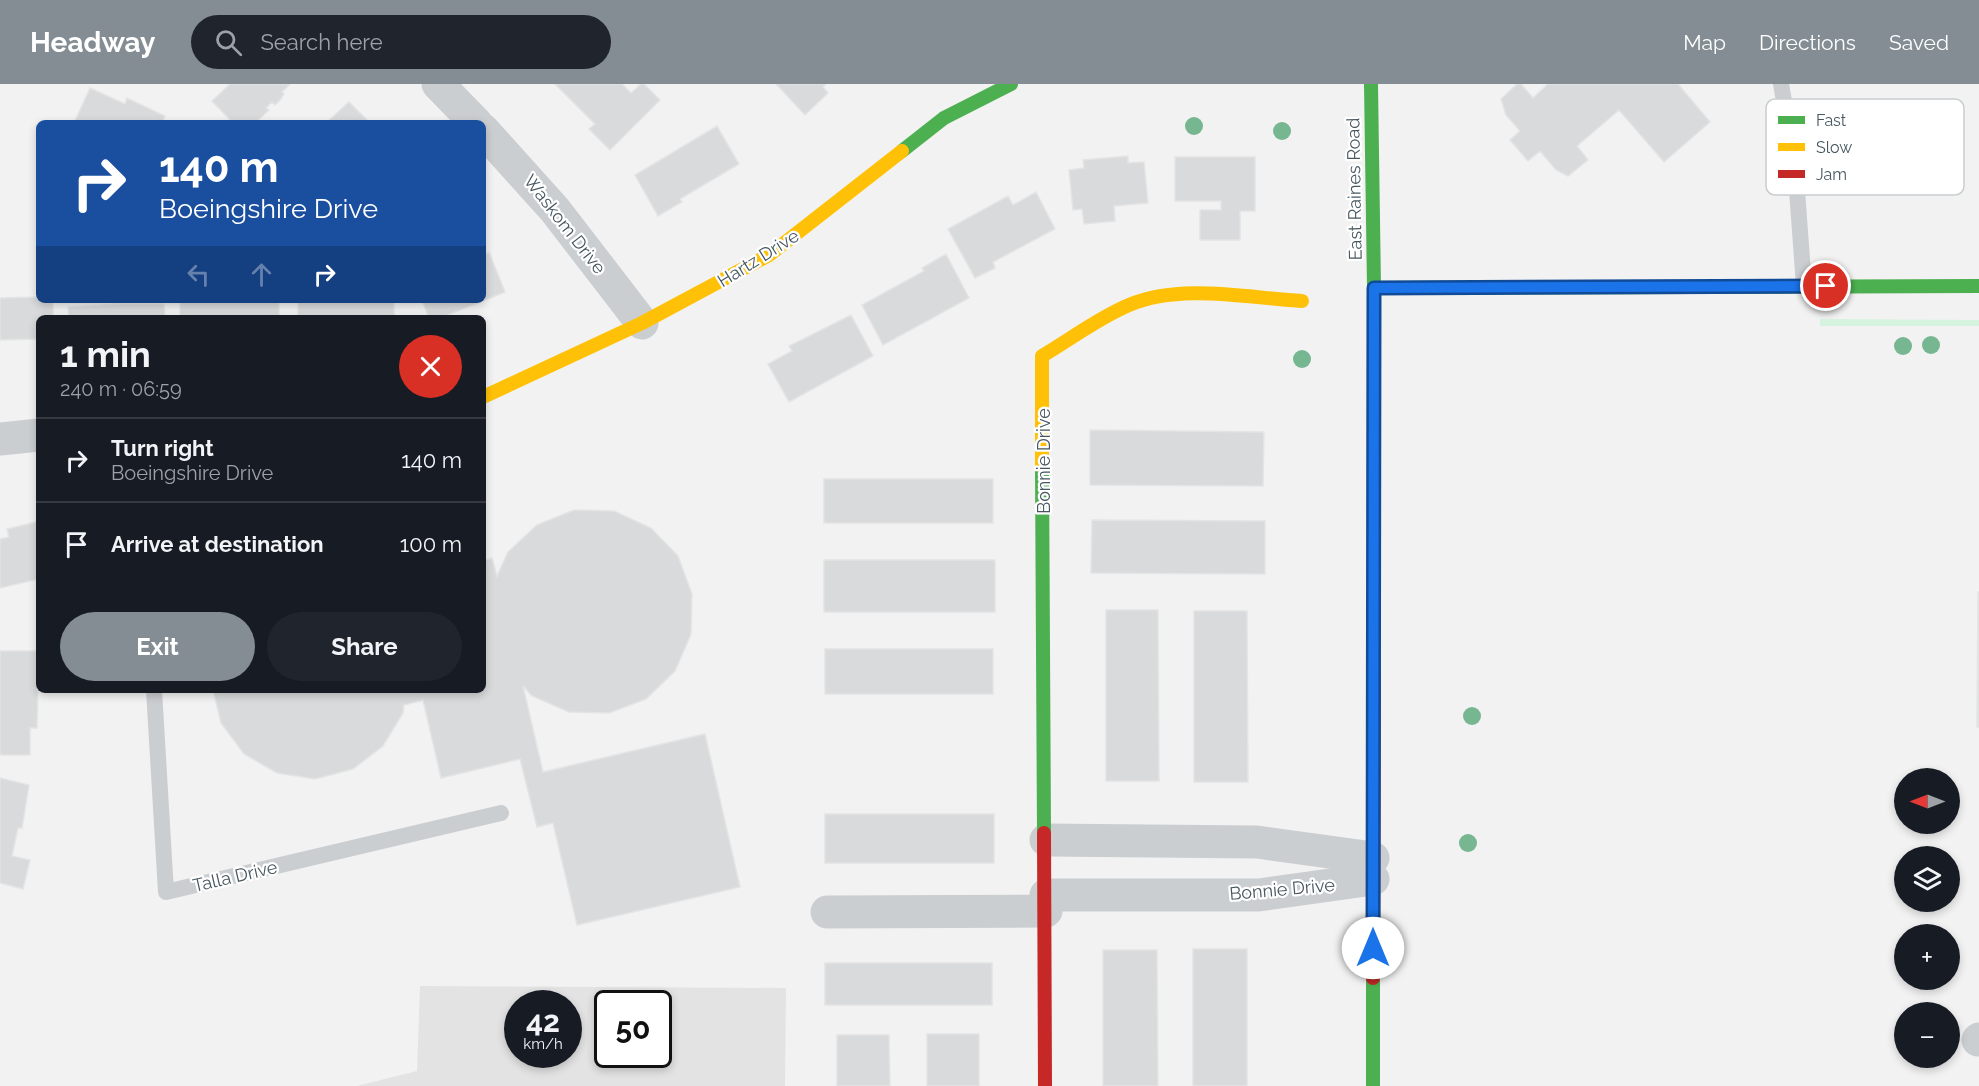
<!DOCTYPE html>
<meta charset="utf-8">
<style>
body{margin:0;font-family:Raleway,sans-serif;background:#20242c;color:#f1f3f6;height:100vh;display:flex;flex-direction:column;font-size:22px;white-space:nowrap}
*{box-sizing:border-box;margin:0}
p{font-size:20px;color:#9ea1a6}
.icon{flex:none;width:33px;height:33px;fill:none;stroke:currentColor;stroke-width:2;stroke-linecap:round;stroke-linejoin:round}
.map{position:relative;flex:1;overflow:hidden}
.panel{position:absolute;left:36px;top:231px;width:450px;height:378px;display:flex;flex-direction:column;background:#171b24;border-radius:9px;box-shadow:0 3px 9px #0003}
.panel>*{flex:none}
.guide{position:absolute;left:36px;top:36px;width:450px;height:183px;border-radius:9px;box-shadow:0 3px 9px #0003;background:#1a4fa0;color:#fff;overflow:hidden}
.needle{width:39px;rotate:270deg}
.fabs{position:absolute;left:1894px;top:684px;display:grid;gap:12px}
.fabs a{display:grid;place-items:center;width:66px;height:66px;border-radius:50%;background:#171b24;box-shadow:0 3px 9px #0003;font-size:30px}
.speed{position:absolute;left:504px;top:906px;display:flex;gap:12px;font-size:30px;font-weight:700;text-align:center}
.speed>*{display:grid;place-content:center;width:78px;height:78px;border-radius:50%;background:#171b24;box-shadow:0 3px 9px #0003;line-height:1}
.speed small{font-size:15px;font-weight:400}
.speed .limit{border:3px solid #111;border-radius:9px;background:#fff;color:#111}
.pin{position:absolute;display:grid;place-items:center;width:51px;height:51px;color:#fff;margin:-26px;border:3px solid #fff;border-radius:50%;box-shadow:0 2px 6px #0007}
.me{position:absolute;width:66px;margin:-33px;rotate:0deg;stroke-linejoin:round;filter:drop-shadow(0 0 4px #0008)}
.turn{display:flex;align-items:center;gap:21px;height:126px;padding:0 24px;font-size:27px}
.turn .icon{width:78px;height:78px;stroke-width:2.5}
.turn b{display:block;font-size:42px;line-height:51px}
.lanes{display:flex;align-items:center;height:57px;padding:0 24px;background:#0003;justify-content:center;gap:30px;direction:ltr}
.lanes .off{opacity:.35}
.round{display:grid;place-items:center;flex:none;width:63px;height:63px;border-radius:32px;background:#20242c}
.overview{display:flex;align-items:center;justify-content:space-between;height:102px;padding:0 24px}
h1{font-size:36px;font-weight:700;line-height:45px}
.cta{display:flex;gap:12px;margin-top:auto;padding:12px 24px}
.cta a{flex:1;height:69px;border-radius:36px;background:#838d93;color:#fff;font-size:24px;font-weight:700;line-height:69px;text-align:center}
.cta a+a{background:#20242c;color:#f1f3f6}
ul{padding:0;list-style:none}
li{display:flex;align-items:center;gap:18px;height:84px;padding:0 24px;border-top:2px solid #363941}
li div{flex:1}
li b{display:block;font-size:22px}
li em{font-style:normal}
header{display:flex;align-items:center;gap:36px;box-sizing:border-box;height:84px;padding:0 30px;background:#838d93;color:#fff}
header strong{font-size:28px}
nav{display:flex;gap:33px;margin-inline-start:auto;font-size:21px}
.search{width:420px;height:54px;background:#20242c;display:flex;align-items:center;gap:15px;box-sizing:border-box;padding:0 21px;border-radius:33px;color:#9ea1a6;font-size:22px}
.map>svg:first-child{display:block}
.education{fill:#e4e3e4;fill-rule:evenodd}
.green{fill:#d5f3de}
.building{fill:#d8dadb;stroke:#e4e4e5;stroke-width:1.5}
.lines{fill:none;stroke-linecap:round;stroke-linejoin:round}
.lane{stroke:#cbced1;stroke-width:16}
.street{stroke:#cbced1;stroke-width:33}
.fast{stroke:#4caf50;stroke-width:14}
.slow{stroke:#ffc107;stroke-width:14}
.jam{stroke:#c62828;stroke-width:14}
.tree{fill:#76b690}
.route-casing{stroke:#114b97;stroke-width:15}
.route{stroke:#1a73e8;stroke-width:10}
.labels{text-anchor:middle;dominant-baseline:central;stroke-width:4.5;stroke-linejoin:round;paint-order:stroke}
.street-label{font-size:18px;fill:#475760;stroke:#fff}
.key{fill:#fff;stroke:#c8cdcf;stroke-width:1.5}
.key-label{font-size:16px;fill:#475760}
</style>
<header>
<strong>Headway</strong>
<div class="search"><svg class="icon" aria-label="search" viewBox="0 0 24 24"><circle cx="10" cy="10" r="6"/><path d="M15 15l6 6"/></svg>Search here</div>
<nav><a>Map</a><a>Directions</a><a>Saved</a></nav>
</header>
<div class="map">
<svg width="1979" height="1002" viewBox="0 0 1979 1002">
<rect width="100%" height="100%" fill="#f2f2f2"/>
<path class="education" d="M420,902L786,904L785,1002H357L417,987ZM518,920H568V970H518ZM608,920H658V970H608Z"/>
<path class="green" d="M1820,235L1979,236V242H1820Z"/>
<path class="building" d="M230,0H290L282,8L284,10L280,16L275,21L272,18L266,24L269,26L255,39H233L212,17Z
M555,0H622L631,9L641,0H644L660,16L610,66L589,45L595,40Z
M776,0H826L823,3L828,9L805,31Z
M1517,0H1521L1533,14L1548,0H1678L1710,38L1664,78L1619,26L1577,62L1588,76L1568,92L1556,86L1540,67L1528,77L1510,56L1520,47L1506,31L1501,15Z
M90,4L125,20L127,14L165,32L162,38L164,39H74Z
M349,18L370,39H326Z
M717,42L739,80L680,115L682,118L658,132L635,91Z
M1128,72V79L1144,78L1148,119L1114,122L1115,137L1084,140L1082,125L1073,126L1069,86L1084,84L1083,76Z
M1175,73H1255V127H1240V156H1200V126H1221V117H1175Z
M1036,108L1055,145L993,178L995,184L975,194L948,145L1008,112L1013,121Z
M489,168L505,208L440,234H429L422,216H483V171Z
M946,170L969,214L883,261L862,221L924,187L922,184Z
M39,213V216H53V234H39V255L0,256V214Z
M180,216H279V234H180Z
M298,216H394V234H298Z
M117,220H164L165,234H69L68,223Z
M851,231L873,272L789,318L768,280L792,267L789,262Z
M1090,346L1264,348L1263,402L1090,401Z
M824,395H993V439H824Z
M574,426L614,427L651,444L678,472L692,510L691,550L675,587L646,615L609,629L569,628L532,612L523,602L543,688L705,650L740,803L577,841L553,739L537,743L520,675L441,694L423,616L404,621L403,629L383,662L353,685L315,695L277,689L244,670L221,639L213,606H483V477L492,474L497,492L508,468L537,441Z
M1092,436L1265,437V490L1091,489Z
M36,438L39,449V495L0,504V455L9,453L7,445Z
M824,476H995V528H824Z
M1978,508H1979V643H1977Z
M1106,526H1158L1159,697H1106Z
M1194,527H1247L1248,698H1194Z
M825,565H993V610H825Z
M0,567H39L37,644H30V671H0Z
M0,694L29,701L22,744H18L12,772L30,776L23,805L0,799Z
M825,730H994V779H825Z
M1193,865H1247V1002H1193Z
M1103,866H1157L1158,1002H1103Z
M825,879H992V921H825Z
M927,950H979V1002H927Z
M837,951H889L890,1002H837Z"/>
<g class="lines">
<path class="lane" d="M1781,0L1795,79L1804,202
M154,606L166,808L501,729"/>
<path class="street" d="M438,0L476,39
M483,46L555,126L642,239
M0,355L39,351
M1046,756L1257,758L1373,774
M1046,811H1259L1373,795
M827,828L1046,827
M1978,956L1979,955"/>
<path class="fast" d="M1371,0L1374,204V591
M902,67L944,34L1011,0
M1374,204L1979,202
M1042,382L1044,749
M1373,1002V894"/>
<path class="slow" d="M483,313L642,239L769,171L902,67
M1042,382V272C1071,255 1098,234 1129,221C1181,199 1248,214 1302,217"/>
<path class="jam" d="M1044,749L1045,1002
M1373,894L1374,591"/>
</g>
<g class="tree">
<circle cx="1194" cy="42" r="9"/>
<circle cx="1282" cy="47" r="9"/>
<circle cx="1931" cy="261" r="9"/>
<circle cx="1903" cy="262" r="9"/>
<circle cx="1302" cy="275" r="9"/>
<circle cx="1472" cy="632" r="9"/>
<circle cx="1468" cy="759" r="9"/>
</g>
<g class="lines">
<g class="route-casing">
<path id="route" d="M1373,864L1374,204L1826,202"/>
</g>
<use href="#route" class="route"/>
</g>
<g class="labels">
<g class="street-label">
<text transform="translate(1354 105) rotate(-91)">East Raines Road</text>
<text transform="translate(565 140) rotate(52)">Waskom Drive</text>
<text transform="translate(758 174) rotate(-32)">Hartz Drive</text>
<text transform="translate(1043 377) rotate(-90)">Bonnie Drive</text>
<text transform="translate(235 792) rotate(-13)">Talla Drive</text>
<text transform="translate(1282 805) rotate(-5)">Bonnie Drive</text>
</g>
</g>
<rect x="1766" y="15" width="198" height="96" rx="9" class="key"/>
<rect x="1778" y="32" width="27" height="8" fill="#4caf50"/>
<rect x="1778" y="59" width="27" height="8" fill="#ffc107"/>
<rect x="1778" y="86" width="27" height="8" fill="#c62828"/>
<g class="key-label">
<text x="1816" y="42">Fast</text>
<text x="1816" y="69">Slow</text>
<text x="1816" y="96">Jam</text>
</g>
</svg>
<div class="fabs">
<a><svg class="needle" viewBox="-14 -14 28 28"><path d="M0-13l5 13h-10z" fill="#e53935"/><path d="M0 13l5-13h-10z" fill="#9ea1a6"/></svg></a>
<a><svg class="icon" aria-label="layers" viewBox="0 0 24 24"><path d="M12 4l9 5-9 5-9-5zM3 14l9 5 9-5"/></svg></a>
<a>+</a>
<a>−</a>
</div>
<div class="speed"><div>42<small>km/h</small></div><div class="limit">50</div></div>
<div class="pin" style="left:1826px;top:202px;background:#d93025"><svg class="icon" aria-label="arrive" viewBox="0 0 24 24"><path d="M6 21V4h12l-3 4 3 4H6"/></svg></div>
<svg class="me" style="left:1373px;top:864px" viewBox="-20 -20 40 40"><circle r="19" fill="#fff"/><path d="M0-13L10 11 0 6-10 11z" fill="#1a73e8"/></svg>
<div class="guide">
<div class="turn"><svg class="icon" aria-label="right" viewBox="0 0 24 24"><path d="M7 20v-9h11M14 6l5 5-5 5"/></svg><div><b>140 m</b>Boeingshire Drive</div></div>
<div class="lanes"><svg class="icon off" aria-label="left" viewBox="0 0 24 24"><path d="M17 20v-9H6M10 6l-5 5 5 5"/></svg><svg class="icon off" aria-label="ahead" viewBox="0 0 24 24"><path d="M12 20V5M6 11l6-6 6 6"/></svg><svg class="icon" aria-label="right" viewBox="0 0 24 24"><path d="M7 20v-9h11M14 6l5 5-5 5"/></svg></div>
</div>
<section class="panel">
<div class="overview"><div><h1>1 min</h1><p>240 m · 06:59</p></div><a class="round" style="background:#d93025;color:#fff"><svg class="icon" aria-label="close" viewBox="0 0 24 24"><path d="M6 6l12 12M18 6L6 18"/></svg></a></div>
<ul>
<li><svg class="icon" aria-label="right" viewBox="0 0 24 24"><path d="M7 20v-9h11M14 6l5 5-5 5"/></svg><div><b>Turn right</b><p>Boeingshire Drive</p></div><em>140 m</em></li>
<li><svg class="icon" aria-label="arrive" viewBox="0 0 24 24"><path d="M6 21V4h12l-3 4 3 4H6"/></svg><div><b>Arrive at destination</b></div><em>100 m</em></li>
</ul>
<div class="cta"><a>Exit</a><a>Share</a></div>
</section>
</div>
